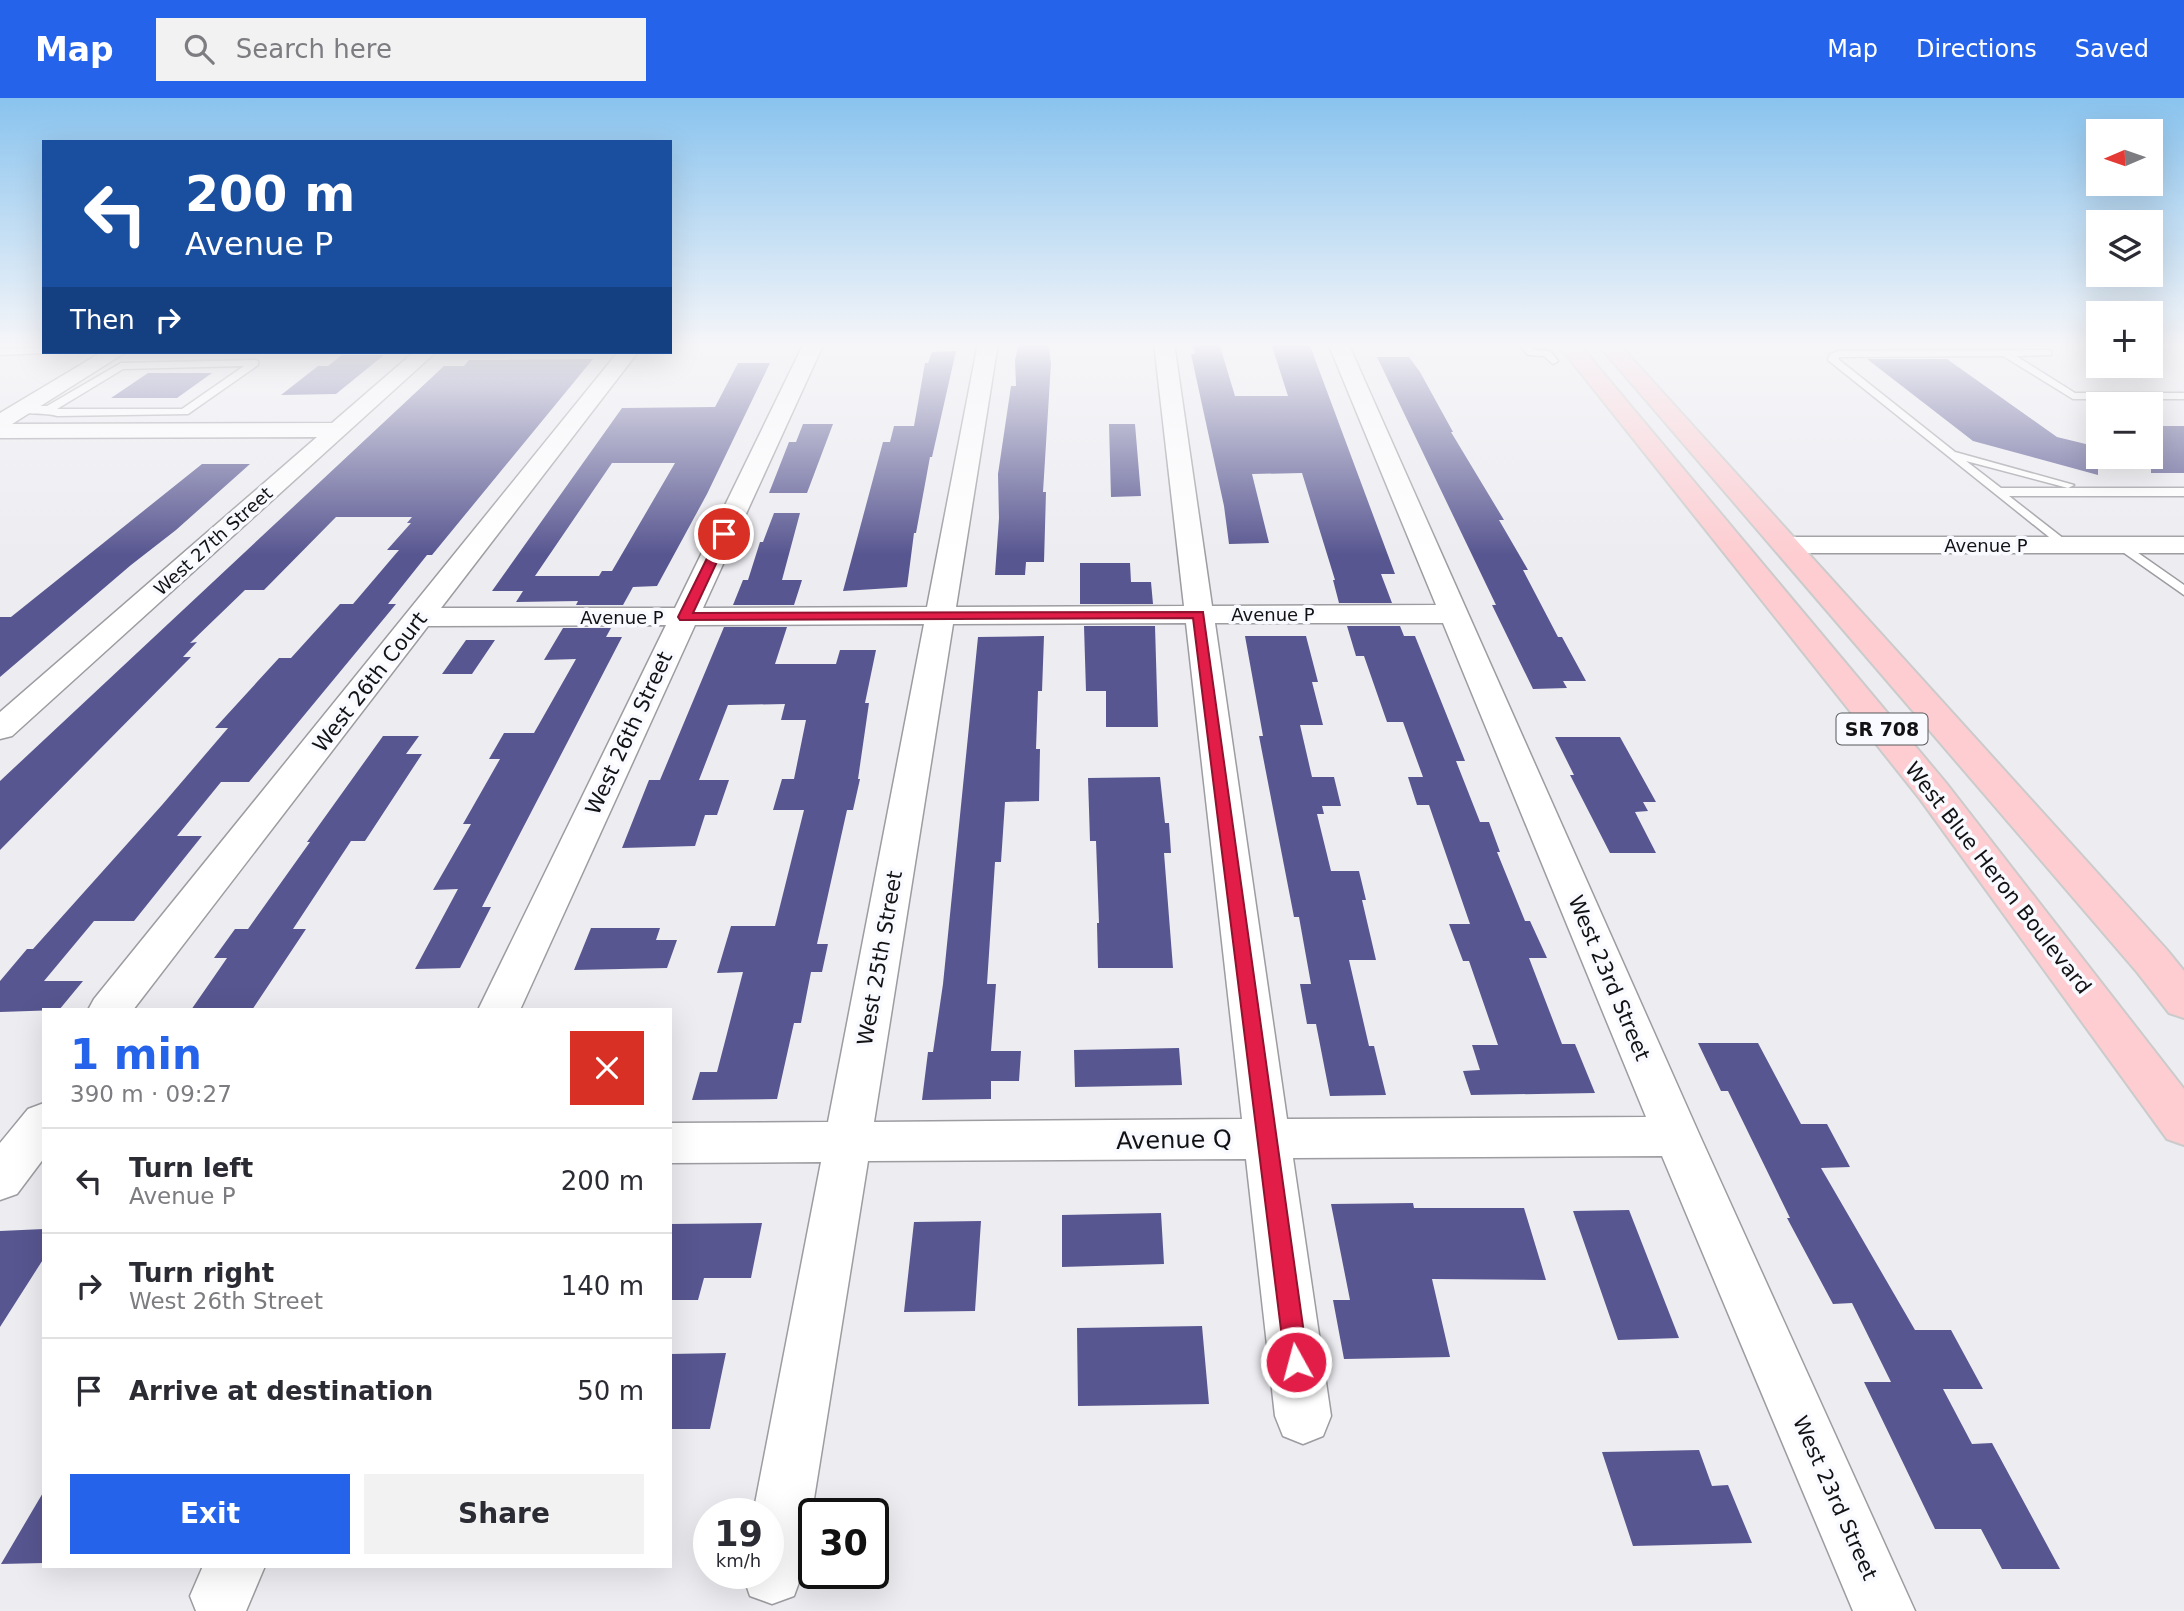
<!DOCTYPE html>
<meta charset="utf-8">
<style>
body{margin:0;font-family:"DejaVu Sans",sans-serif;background:#f2f2f3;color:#2b2b33;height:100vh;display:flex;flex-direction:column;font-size:26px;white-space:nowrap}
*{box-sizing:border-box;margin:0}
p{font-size:23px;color:#7c7c81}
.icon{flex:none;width:38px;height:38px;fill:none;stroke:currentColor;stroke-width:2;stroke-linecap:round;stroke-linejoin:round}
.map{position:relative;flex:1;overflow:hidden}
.sheet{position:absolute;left:42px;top:910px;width:630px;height:560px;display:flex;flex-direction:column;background:#fff;border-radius:0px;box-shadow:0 7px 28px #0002}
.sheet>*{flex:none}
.banner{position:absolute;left:42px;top:42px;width:630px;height:214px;border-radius:0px;box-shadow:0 7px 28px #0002;background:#1a4fa0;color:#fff;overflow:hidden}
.needle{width:46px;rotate:268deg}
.tools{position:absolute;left:2086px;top:21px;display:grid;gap:14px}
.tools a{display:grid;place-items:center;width:77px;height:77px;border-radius:0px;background:#fff;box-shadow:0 7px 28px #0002;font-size:35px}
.speed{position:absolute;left:693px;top:1400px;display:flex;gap:14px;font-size:35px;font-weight:700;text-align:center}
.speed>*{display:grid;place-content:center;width:91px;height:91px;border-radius:50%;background:#fff;box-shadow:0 7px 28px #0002;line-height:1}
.speed small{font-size:18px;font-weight:400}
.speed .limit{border:4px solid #111;border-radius:10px;background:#fff;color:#111}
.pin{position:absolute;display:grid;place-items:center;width:60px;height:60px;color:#fff;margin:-30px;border:4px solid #fff;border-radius:50%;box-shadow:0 2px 7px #0007}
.me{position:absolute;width:77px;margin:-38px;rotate:353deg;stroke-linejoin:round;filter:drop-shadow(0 0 5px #0008)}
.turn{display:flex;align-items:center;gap:24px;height:147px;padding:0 28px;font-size:32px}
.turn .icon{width:91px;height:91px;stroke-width:2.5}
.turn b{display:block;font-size:49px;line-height:60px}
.then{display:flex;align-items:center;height:66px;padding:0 28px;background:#0003;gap:14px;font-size:26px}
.round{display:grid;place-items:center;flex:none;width:74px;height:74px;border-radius:0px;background:#f2f2f3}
.overview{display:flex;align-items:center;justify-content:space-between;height:119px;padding:0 28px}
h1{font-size:42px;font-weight:700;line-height:52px;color:#2563eb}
.cta{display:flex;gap:14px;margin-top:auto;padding:14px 28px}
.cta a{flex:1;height:80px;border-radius:0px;background:#2563eb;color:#fff;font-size:28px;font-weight:700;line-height:80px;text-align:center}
.cta a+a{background:#f2f2f3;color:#2b2b33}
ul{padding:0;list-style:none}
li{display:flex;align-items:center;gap:21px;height:105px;padding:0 28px;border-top:2px solid #e1e1e2}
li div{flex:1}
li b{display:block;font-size:26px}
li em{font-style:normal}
header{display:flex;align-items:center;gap:42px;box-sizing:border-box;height:98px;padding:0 35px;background:#2563eb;color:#fff}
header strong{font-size:33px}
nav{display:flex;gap:38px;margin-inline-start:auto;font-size:24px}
.search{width:490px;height:63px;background:#f2f2f3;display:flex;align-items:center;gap:18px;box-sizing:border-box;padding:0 24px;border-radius:0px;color:#7c7c81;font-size:26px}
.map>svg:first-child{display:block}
.building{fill:#585690;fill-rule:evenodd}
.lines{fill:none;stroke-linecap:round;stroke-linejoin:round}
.lane-casing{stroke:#9c9ca1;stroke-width:3}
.street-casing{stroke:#9c9ca1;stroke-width:3}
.primary-casing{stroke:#cbcbcb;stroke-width:4}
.lane{fill:#fff;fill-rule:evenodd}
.street{fill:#fff;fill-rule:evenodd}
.primary{fill:#fdcdd1;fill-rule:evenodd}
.route{fill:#e11d48;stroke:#92132f;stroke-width:2}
.labels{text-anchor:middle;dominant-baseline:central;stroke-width:7;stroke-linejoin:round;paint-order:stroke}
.far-street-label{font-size:18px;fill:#121214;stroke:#f9faff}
.shield{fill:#f9faff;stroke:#57585a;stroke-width:2}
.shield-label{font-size:19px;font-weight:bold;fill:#121214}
.street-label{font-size:21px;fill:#121214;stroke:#f9faff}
.near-street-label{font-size:24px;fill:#121214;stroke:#f9faff}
</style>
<header>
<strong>Map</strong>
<div class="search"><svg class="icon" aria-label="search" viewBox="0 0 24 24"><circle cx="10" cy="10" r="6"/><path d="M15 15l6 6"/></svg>Search here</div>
<nav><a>Map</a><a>Directions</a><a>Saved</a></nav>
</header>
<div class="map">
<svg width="2184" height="1513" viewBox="0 0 2184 1513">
<rect width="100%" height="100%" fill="#ececf1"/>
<path class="building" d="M1019,245H1048L1051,265L1043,394H1046L1044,464H1026L1025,477H995L999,420L998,376L1011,288H1016L1015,262Z
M1193,245H1219L1235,298H1288L1271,245H1309L1395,476H1381L1392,505H1339L1333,482H1335L1302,375L1252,376L1269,445L1229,446L1224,408L1191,256H1195Z
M956,253L932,359H930L916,435H914L907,489L843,493L883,344H890L894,328H914L925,265H928L932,254Z
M342,257H384L336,296L281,297L318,268H328Z
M1377,259H1409L1420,274L1453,334H1451L1504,422H1499L1528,472H1523L1558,539H1562L1586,583H1563L1567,590L1533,591L1492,507H1496Z
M593,261L432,457H427L388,506H396L249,684H221L177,738H202L134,823H94L44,883H83L59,912L0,914V883L27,851H33L162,707L228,630H215L279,560H291L340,506H353L399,452H387L411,425H407L412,419H336L264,492H245L190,545L197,544L183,559H191L0,752V683L444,268H464L469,262Z
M1867,261H1947L2057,339L2098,349V377L1973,343Z
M738,265H770L707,396L657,488L633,489L623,507H576L578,503L516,504L523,493H492L622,310L715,309ZM612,365H675L612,473H602L599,478H535Z
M148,275H212L177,300H111Z
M803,326H833L807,395H769L789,344H796Z
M1109,326H1135L1141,398L1111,399Z
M2151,328H2184V375H2151Z
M202,366H250L176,432L131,467L0,579V519H11Z
M774,415H800L782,482H802L794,507H733L743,482H748L760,444H763Z
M1080,465H1130L1131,484H1151L1153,506H1080Z
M1084,528H1155L1158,629H1106V593H1086Z
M1347,528H1400L1404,538H1415L1465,663H1456L1480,724H1489L1500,754H1497L1525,823H1530L1547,860H1529L1562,946H1575L1595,995L1471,997L1463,973L1480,972L1472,947H1498L1469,863H1463L1449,826H1470L1429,707H1417L1408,679H1423L1403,624H1387L1364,558H1356Z
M724,529H787L775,566H836L840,552H876L865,605H869L858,681H860L853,712H847L817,846H828L822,874H811L801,925H794L777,1001L692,1002L700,974H717L743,874L717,875L731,828H775L804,712H773L782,681H794L806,622H781L785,606L728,607L699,682H729L717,717H705L695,748L622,750L649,682H660Z
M563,530H611L606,539H622L482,809H491L460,870L415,871L458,791L433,792L471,726H463L500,661H489L504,635H534L576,561L544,562Z
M1044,538L1042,593H1038L1036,651H1040L1039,703L1005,704L1001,764H995L987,886H996L991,953H1021L1019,983H991V1001L922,1002L928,954H933L943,886L978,539Z
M1245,538H1306L1318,584H1312L1323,627H1300L1312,679H1334L1341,708H1322L1324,716H1317L1331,773H1359L1366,802H1362L1376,862H1349L1369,948H1374L1386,997L1330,998L1316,926H1307L1300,886H1311L1299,819H1294L1259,638H1263Z
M466,542H495L472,576H442Z
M383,638H419L406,656H422L365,743H351L293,831H306L252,912H191L227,860H214L235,831H248L310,744H307Z
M1555,639H1620L1656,704H1643L1648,713L1635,714L1656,755H1610L1570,677H1574Z
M1160,679L1165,725H1169L1171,755H1164L1173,870H1098L1097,825H1099L1096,743H1090L1088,680Z
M591,830H660L656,842H677L667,870L574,872Z
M1698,945H1758L1801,1026H1827L1850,1069L1821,1070L1915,1232H1951L1983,1291H1943L1972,1346L1992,1345L2060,1471H2002L1981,1431H1935L1864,1284H1891L1852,1205L1833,1206L1787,1120H1790L1728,993H1721Z
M1179,950L1182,987L1075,989L1074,952Z
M1413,1105L1414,1110H1524L1546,1182L1432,1181L1450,1259L1344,1261L1333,1202H1350L1331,1106Z
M1629,1112L1679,1240L1618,1242L1573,1113Z
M1161,1115L1164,1166L1062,1169V1117Z
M981,1123L975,1213L904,1214L914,1124Z
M762,1125L751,1180H704L698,1202H670V1126Z
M44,1131V1160L0,1229V1133Z
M1202,1228L1209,1306L1078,1308L1077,1230Z
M726,1255L710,1331H670V1256Z
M1699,1352L1712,1388L1728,1387L1752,1445L1633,1448L1602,1354Z
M44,1393V1465L1,1466Z"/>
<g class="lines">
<g class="lane-casing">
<path id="lane" d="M1518,245H1528L1534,252L1550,253L1558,263L1553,266L1544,258L1528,257Z
M44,250V254L47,255L0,257V251Z
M2048,252L2051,253V257L2016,258L2075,295H2184V301H2073L2003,258L1840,259L1838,261L1955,354L2074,387L2068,390L1966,363L2001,390H2184V398H2009L2068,444V450L2064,451L1828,262L1830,256L1839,253Z
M255,262L258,263V267L188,316L57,318C44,314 26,318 16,311L21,308H47L121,265ZM244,268L182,311H57L123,271Z
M2121,443L2184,487V497L2117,450V444Z"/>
</g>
<g class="street-casing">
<path id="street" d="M804,245H824L703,510L927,509L978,245H998L956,509L1184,508L1154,245H1174L1212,508L1436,507L1328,245H1348L1700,1038L1915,1513H1853L1662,1058L1293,1060L1331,1318L1323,1338L1303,1346L1283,1338L1275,1318L1246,1061L868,1063L802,1476L794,1498L772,1506L750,1498L742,1475H768V1416H753L821,1064L670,1065V1025L828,1024L924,526L695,527L520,912H478L666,527L428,528L133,912H88L94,901L618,254H638L441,510H675ZM1186,525L1242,1021L874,1024L953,526ZM1215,525H1443L1646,1019L1287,1021Z
M102,254H126L12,326L332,325L414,254H436L12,638L0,641V614L317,339L0,340V315Z
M1787,439H2184V455H1787L1778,453L1774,447L1778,441Z
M44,1005V1060L17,1096L0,1102V1045L28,1011Z
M203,1468H265L246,1513H196L190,1498Z"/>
</g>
<g class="primary-casing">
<path id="primary" d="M1557,245H1578L1946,685L2184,991V1047L2167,1041L1920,701Z
M1597,245H1618L2167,852L2184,873V920L2169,915L2137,874Z"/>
</g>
<use href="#lane" class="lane"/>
<use href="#street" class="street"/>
<use href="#primary" class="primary"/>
</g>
<linearGradient id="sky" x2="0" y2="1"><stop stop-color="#89c3ee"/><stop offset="0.54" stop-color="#f6f6f9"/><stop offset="1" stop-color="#f6f6f9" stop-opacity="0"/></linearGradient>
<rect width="2184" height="457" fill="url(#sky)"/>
<path class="route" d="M720,434L730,436L693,515L1203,514L1308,1264L1304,1272L1296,1275L1288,1272L1285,1264L1193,520L680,522L678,519Z"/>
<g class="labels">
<g class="far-street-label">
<text transform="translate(213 443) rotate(-42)">West 27th Street</text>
<text x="1986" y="447">Avenue P</text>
<text x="1273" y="516">Avenue P</text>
<text x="622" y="519">Avenue P</text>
</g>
<rect class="shield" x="1836.5" y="615.5" width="91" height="31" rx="5"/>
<g class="shield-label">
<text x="1882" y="631">SR 708</text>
</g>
<g class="street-label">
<text transform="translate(370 584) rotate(-52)">West 26th Court</text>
<text transform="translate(629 635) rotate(-65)">West 26th Street</text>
<text transform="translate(1998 780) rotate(52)">West Blue Heron Boulevard</text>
<text transform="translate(880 860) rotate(-80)">West 25th Street</text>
<text transform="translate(1609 880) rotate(67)">West 23rd Street</text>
<text transform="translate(1835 1400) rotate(66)">West 23rd Street</text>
</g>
<g class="near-street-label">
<text transform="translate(1174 1042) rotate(-1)">Avenue Q</text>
</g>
</g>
</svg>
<div class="tools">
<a><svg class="needle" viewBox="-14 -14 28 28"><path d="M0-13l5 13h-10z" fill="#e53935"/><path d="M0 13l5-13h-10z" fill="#7c7c81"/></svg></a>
<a><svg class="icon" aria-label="layers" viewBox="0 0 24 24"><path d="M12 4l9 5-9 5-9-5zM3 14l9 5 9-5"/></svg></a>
<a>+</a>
<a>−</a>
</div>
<div class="speed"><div>19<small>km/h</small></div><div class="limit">30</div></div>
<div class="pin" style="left:724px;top:436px;background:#d93025"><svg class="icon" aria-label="arrive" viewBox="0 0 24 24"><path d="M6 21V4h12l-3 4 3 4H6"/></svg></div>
<svg class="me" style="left:1296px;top:1264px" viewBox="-20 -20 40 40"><circle r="17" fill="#e11d48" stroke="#fff" stroke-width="3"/><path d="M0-11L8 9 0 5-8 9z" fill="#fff"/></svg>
<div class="banner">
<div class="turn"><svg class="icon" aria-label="left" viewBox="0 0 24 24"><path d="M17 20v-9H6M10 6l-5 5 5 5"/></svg><div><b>200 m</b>Avenue P</div></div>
<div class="then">Then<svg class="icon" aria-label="right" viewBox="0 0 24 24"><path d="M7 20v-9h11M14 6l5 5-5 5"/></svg></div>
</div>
<section class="sheet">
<div class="overview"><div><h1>1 min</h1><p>390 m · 09:27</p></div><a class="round" style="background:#d93025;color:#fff"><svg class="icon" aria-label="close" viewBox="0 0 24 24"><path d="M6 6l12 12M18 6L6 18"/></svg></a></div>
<ul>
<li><svg class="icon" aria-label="left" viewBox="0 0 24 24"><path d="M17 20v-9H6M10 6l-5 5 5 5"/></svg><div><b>Turn left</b><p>Avenue P</p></div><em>200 m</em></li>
<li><svg class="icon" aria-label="right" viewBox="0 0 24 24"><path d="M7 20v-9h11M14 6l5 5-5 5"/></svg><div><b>Turn right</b><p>West 26th Street</p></div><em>140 m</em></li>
<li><svg class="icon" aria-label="arrive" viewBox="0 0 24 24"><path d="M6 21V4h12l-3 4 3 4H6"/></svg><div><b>Arrive at destination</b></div><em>50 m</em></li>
</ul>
<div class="cta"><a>Exit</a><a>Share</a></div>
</section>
</div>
